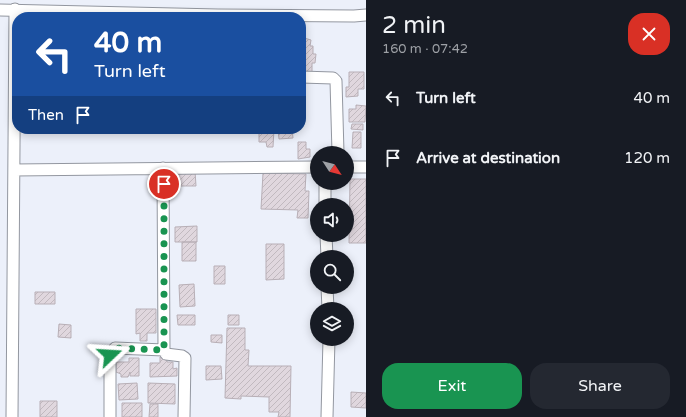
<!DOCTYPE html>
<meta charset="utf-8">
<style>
body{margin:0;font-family:"Varela Round",sans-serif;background:#242831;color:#f1f3f6;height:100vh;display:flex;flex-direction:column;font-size:15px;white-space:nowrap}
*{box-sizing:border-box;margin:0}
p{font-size:13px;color:#9ea1a6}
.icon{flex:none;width:22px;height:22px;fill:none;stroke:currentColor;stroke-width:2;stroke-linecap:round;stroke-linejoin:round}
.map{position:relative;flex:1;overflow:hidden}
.drawer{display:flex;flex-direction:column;background:#171b24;width:320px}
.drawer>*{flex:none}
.top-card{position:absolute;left:12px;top:12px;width:294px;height:122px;border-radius:16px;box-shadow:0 2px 10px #0003;background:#1a4fa0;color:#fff;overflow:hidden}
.needle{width:26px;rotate:126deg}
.controls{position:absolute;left:310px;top:146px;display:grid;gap:8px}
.controls a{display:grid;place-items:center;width:44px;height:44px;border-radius:50%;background:#171b24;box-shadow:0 2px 10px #0003;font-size:20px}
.pin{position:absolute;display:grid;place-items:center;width:34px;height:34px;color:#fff;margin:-17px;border:2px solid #fff;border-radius:50%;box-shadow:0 1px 4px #0007}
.me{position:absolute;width:44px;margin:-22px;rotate:70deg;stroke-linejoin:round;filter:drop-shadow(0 0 3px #0008)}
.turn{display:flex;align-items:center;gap:14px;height:84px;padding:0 16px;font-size:18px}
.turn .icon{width:52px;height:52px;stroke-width:2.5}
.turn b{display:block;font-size:28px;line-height:34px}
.then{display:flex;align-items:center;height:38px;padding:0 16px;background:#0003;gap:8px;font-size:15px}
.round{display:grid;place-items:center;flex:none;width:42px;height:42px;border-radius:16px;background:#242831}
.headline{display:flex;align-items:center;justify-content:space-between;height:68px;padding:0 16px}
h1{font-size:24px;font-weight:600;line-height:30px}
.button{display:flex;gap:8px;margin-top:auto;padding:8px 16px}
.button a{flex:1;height:46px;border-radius:16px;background:#199451;color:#fff;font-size:16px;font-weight:600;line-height:46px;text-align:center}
.button a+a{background:#242831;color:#f1f3f6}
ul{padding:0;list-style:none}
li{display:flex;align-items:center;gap:12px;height:60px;padding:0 16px}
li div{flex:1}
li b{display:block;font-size:15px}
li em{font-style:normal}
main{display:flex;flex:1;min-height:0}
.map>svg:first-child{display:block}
.building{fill:url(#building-hatch);stroke:#b8afb6}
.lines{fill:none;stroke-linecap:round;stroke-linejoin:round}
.minor-casing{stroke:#9397a0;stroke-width:13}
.minor{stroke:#fff;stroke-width:11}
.route{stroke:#199451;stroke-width:7;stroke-dasharray:0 12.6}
</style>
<main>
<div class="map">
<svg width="366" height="417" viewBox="0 0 366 417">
<defs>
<pattern id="building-hatch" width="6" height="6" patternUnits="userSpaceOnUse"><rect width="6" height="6" fill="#e0d7de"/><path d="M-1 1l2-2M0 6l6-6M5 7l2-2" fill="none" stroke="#c1b9bf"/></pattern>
</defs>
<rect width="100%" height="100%" fill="#ecf0fa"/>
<path class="building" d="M301,37L311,40L310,46H313V54H316L315,63H312V73L301,74Z
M349,72H364V89H358V96L346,97V87H349Z
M356,105L366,106L365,122H349V109H356Z
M352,124H363V130L351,129Z
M259,129H274L273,147H267L266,142H259Z
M278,129H292L293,138L279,139Z
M353,132H361V148H352Z
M298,142H306V149H310V157L298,159Z
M195,171L196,186H179V174Z
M263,173L306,174L305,191H309L308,218H297L298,210L261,209Z
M350,179H366V243H349Z
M197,226V242H175V227Z
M182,242H196V261H182Z
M266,244H284V279L266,280Z
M214,266H225V284H214Z
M194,284L195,306L180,307L179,285Z
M35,292H55V304H35Z
M136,309H156V333H147V341H140V333L136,334Z
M177,315H195V325H178Z
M228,315H239V325H228Z
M59,324L71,325V338L58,337Z
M227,328H245V350H249L248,366H291L290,417H278L279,412H269V397L241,396V399L225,398Z
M211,335H222V343L211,342Z
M167,356V362H173V369L177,368V376L150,377V363H160V357Z
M129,358H139V376H130V372L128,377H121V374L116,372V362H129Z
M206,366H221L222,379L206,380Z
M137,383L138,399L119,400L118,384Z
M148,383L175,384V404L148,403Z
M351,392L366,393V408L351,407Z
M40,401H57V417H40Z
M122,403H142V417H122Z
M150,404H158V417H149Z"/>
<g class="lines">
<g class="minor-casing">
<path id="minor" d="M0,10L218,15L354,16L366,15
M301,77L333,78L336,81L338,153
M347,167H366
M163,168L164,350L166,354L182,356L185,358L184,417
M14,170L317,167
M325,183V205
M326,235L327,257
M327,287L328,309
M12,417L15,9
M110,417V355L115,348L164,350
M327,417L329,339"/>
</g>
<use href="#minor" class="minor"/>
</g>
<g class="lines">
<path class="route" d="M110,355L115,348L164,350V184"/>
</g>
</svg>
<div class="controls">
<a><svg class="needle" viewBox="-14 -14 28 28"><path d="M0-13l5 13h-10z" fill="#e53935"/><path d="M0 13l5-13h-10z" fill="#9ea1a6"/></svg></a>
<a><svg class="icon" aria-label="sound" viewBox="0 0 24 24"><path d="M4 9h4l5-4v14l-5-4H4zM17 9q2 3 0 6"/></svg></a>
<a><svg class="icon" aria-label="search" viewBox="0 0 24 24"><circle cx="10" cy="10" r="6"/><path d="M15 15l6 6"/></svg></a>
<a><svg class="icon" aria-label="layers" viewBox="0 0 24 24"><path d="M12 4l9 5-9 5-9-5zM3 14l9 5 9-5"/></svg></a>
</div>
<div class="pin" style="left:164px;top:184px;background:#d93025"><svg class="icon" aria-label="arrive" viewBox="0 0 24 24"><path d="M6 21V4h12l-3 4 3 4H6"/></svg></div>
<svg class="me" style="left:110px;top:355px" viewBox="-20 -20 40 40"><path d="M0-17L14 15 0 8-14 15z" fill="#199451" stroke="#fff" stroke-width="4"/></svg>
<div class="top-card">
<div class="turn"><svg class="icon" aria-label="left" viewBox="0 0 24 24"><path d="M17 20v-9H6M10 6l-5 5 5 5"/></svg><div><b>40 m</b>Turn left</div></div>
<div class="then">Then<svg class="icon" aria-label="arrive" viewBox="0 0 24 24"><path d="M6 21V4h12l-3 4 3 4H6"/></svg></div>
</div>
</div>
<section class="drawer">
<div class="headline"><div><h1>2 min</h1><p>160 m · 07:42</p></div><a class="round" style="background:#d93025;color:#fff"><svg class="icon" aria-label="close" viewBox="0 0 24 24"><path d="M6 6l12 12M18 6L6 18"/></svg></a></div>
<ul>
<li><svg class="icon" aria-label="left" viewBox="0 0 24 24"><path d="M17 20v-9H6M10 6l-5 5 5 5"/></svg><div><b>Turn left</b></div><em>40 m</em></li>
<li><svg class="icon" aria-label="arrive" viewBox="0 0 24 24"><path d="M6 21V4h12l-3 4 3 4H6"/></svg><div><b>Arrive at destination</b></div><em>120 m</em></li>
</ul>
<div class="button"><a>Exit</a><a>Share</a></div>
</section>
</main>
